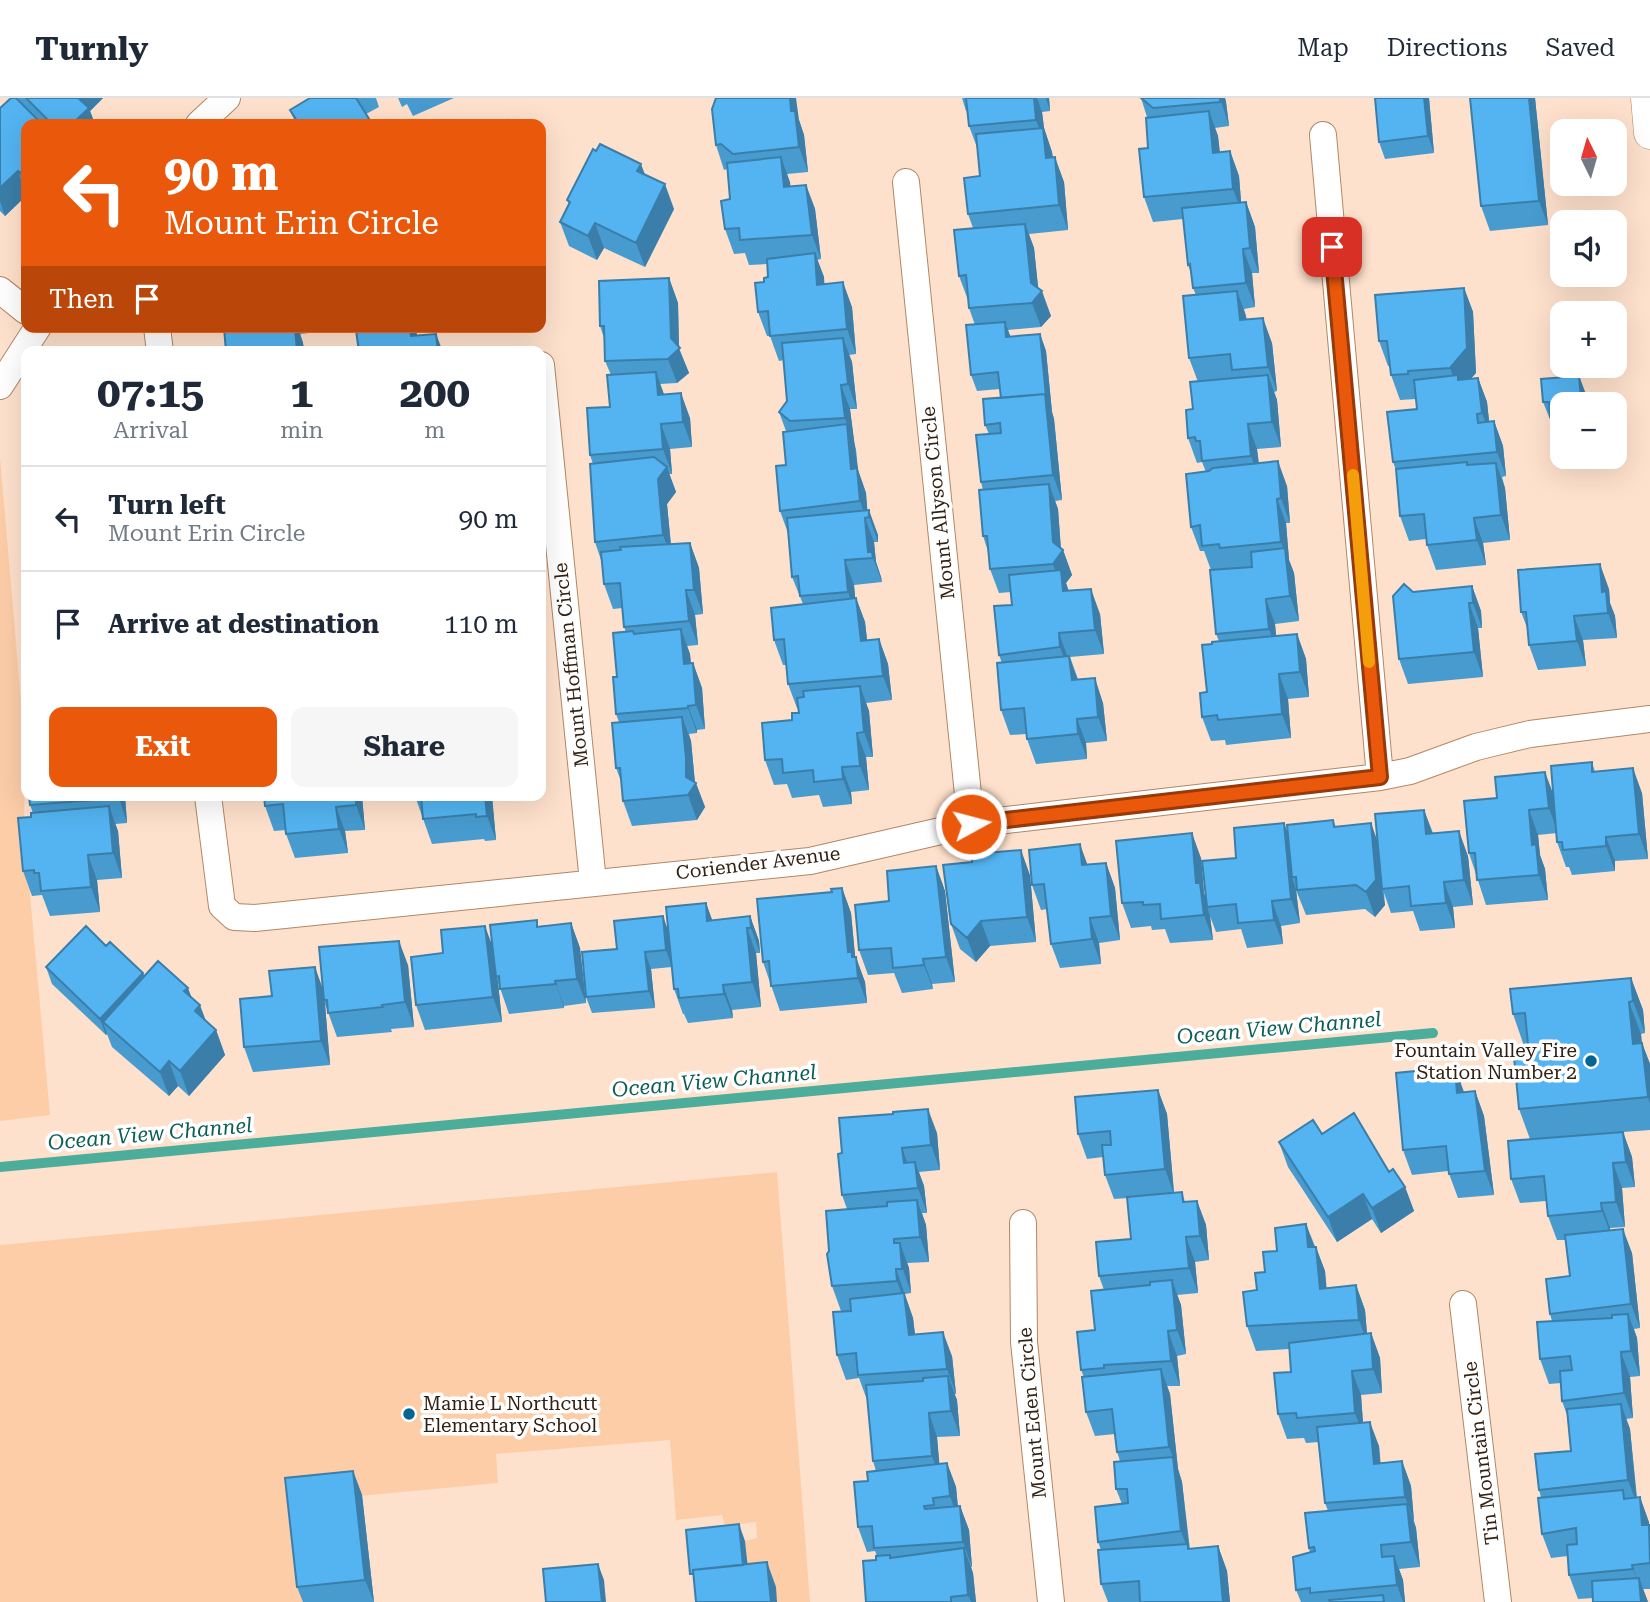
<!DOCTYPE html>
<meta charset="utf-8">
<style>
body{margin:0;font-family:"Roboto Serif",serif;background:#f6f6f7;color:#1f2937;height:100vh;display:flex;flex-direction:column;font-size:26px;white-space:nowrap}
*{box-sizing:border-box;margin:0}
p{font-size:23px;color:#747a83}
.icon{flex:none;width:38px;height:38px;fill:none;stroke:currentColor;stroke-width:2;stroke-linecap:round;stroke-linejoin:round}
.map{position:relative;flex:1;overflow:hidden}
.drawer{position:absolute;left:21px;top:248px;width:525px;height:455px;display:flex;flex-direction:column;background:#fff;border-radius:14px;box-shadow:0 7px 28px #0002}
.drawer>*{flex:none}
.guide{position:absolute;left:21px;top:21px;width:525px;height:214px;border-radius:14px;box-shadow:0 7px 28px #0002;background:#ea580c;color:#fff;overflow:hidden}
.needle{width:46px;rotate:355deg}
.tools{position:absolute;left:1550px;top:21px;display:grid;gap:14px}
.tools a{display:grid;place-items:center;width:77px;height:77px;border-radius:14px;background:#fff;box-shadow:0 7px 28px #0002;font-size:35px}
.pin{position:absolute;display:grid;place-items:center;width:60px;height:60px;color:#fff;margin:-30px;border-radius:14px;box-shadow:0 4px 10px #0006}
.me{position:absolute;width:77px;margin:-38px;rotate:83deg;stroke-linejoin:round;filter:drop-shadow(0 0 5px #0008)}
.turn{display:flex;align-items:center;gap:24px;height:147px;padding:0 28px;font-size:32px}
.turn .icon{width:91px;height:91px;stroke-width:2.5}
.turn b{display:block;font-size:49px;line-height:60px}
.then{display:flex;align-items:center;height:66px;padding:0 28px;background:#0003;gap:14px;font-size:26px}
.eta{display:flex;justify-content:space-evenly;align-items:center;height:119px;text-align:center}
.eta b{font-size:42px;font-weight:700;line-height:49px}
.action{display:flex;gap:14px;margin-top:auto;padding:14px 28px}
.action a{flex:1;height:80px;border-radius:14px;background:#ea580c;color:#fff;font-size:28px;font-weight:700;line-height:80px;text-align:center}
.action a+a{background:#f6f6f7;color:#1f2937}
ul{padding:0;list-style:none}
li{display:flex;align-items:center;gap:21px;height:105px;padding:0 28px;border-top:2px solid #e0e1e3}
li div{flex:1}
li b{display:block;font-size:26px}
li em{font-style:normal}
header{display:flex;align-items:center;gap:42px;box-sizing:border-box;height:98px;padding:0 35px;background:#fff;border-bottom:2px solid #e0e1e3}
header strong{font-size:33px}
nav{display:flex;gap:38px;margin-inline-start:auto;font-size:24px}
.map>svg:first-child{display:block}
.green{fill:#fdcda8}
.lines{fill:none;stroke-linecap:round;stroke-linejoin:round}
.stream{stroke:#4dad9b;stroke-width:10}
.minor-casing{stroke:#b28765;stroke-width:28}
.tertiary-casing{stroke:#b28765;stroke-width:33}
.minor{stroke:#fff;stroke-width:26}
.tertiary{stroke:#fff;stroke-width:32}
.wall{fill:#479bcf}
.shaded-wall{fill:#3a7ea9}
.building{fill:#53b4f1;stroke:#3a7ea9;stroke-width:2}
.route-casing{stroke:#983908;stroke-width:18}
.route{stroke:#ea580c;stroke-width:12}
.slow{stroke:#f59e0b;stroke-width:12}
.poi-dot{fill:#046594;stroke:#fff;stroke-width:2.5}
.labels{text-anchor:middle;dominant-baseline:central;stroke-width:7;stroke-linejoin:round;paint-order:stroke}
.street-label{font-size:19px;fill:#322113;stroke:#fff}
.poi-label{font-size:19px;fill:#322113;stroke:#fff;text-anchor:end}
.water-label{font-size:21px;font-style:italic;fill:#0b5e52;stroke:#fff}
</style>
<header>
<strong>Turnly</strong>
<nav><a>Map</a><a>Directions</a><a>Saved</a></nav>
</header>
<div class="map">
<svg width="1650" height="1504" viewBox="0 0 1650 1504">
<rect width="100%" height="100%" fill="#fee1cc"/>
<path class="green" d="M0,359L25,649L24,730L50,1017L0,1023Z
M777,1074L810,1504H753L745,1443L757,1440L756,1424L725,1428L722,1417L676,1422L670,1342L496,1356L498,1385L295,1404L305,1504H0V1147Z"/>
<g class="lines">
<path class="stream" d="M0,1069L1433,935"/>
<g class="minor-casing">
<path id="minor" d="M199,26L227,0
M1323,37L1380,679
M906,84L971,726
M0,192L26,213
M157,229L160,254
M541,267L593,784
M0,288L38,229
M208,698L222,808L234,819L255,820L810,763L971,726L1380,679L1410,673L1476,649L1530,636L1650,621
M1023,1125L1024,1244L1051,1504
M1463,1206L1498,1504"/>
</g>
<g class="tertiary-casing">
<path id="tertiary" d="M1647,0L1650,35"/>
</g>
<use href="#minor" class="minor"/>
<use href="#tertiary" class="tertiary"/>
</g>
<path class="wall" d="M11,0H103L90,13L95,26H26V98L5,118L0,113V10Z
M310,0H376L379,9L366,16L372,26H296L290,12Z
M398,0H454L413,18L407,6L402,9Z
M962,0H1049L1050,13L1042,14L1044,30L1052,54L1053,59L1064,84L1068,132L1029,136L1034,150L1038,190L1051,218L1041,229L1008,232L1010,239L1040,236L1046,253L1052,314L1054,321L1062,402L1055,403L1058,411L1061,450L1063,452L1072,477L1066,485L1068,493L1100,516L1104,556L1070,559L1078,581L1103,605L1107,643L1086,645L1087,661L1036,666L1027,641L1026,636L1010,637L1001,612L1002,565L999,557L1012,507L1011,494L999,495L990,471L989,456L983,438V392L981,384L989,336L985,327L1001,300L1000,291L977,293L971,277L975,227L969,210V202H968L959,178L973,130L968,116L980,78L978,52L969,28L968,13H966Z
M1141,0H1225L1226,4L1229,28L1215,30L1218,38L1220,54L1230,53L1239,78L1241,104H1246L1255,129L1259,175H1252L1255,209L1244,211L1247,222L1272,245L1277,293L1274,294L1277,302L1281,349L1257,351L1259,365L1287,388L1290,425H1286L1289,462L1294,475L1299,523L1275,526L1276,538L1297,536L1306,561L1309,599L1288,601L1291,640L1226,647L1225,642L1211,643L1202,619L1207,594L1212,546L1219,543L1216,536L1211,472L1204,453H1200L1191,429L1206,374L1202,364L1197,365L1188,340L1198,284L1189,260L1196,197L1193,190L1192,177L1188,167L1183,121L1153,124L1144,99L1148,50L1147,19Z
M1375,0H1429L1434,55L1385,61L1379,44Z
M1470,0H1535L1548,127L1490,133L1481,108Z
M799,22L804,37L808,74L787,76L790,89L806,87L815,111L821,161L817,162L824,179V186L852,209L856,256L849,257L852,264L857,311H850L854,344L856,351L858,372L866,395L867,413L878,437V444H874L876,464L881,479L882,484L854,487L855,500H856L865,524L867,542L879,541L888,566L892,602L866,605L869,613L873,659H866L869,692L851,694L852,706L823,709L819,697L792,700L787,686L774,687L765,662L792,622L799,615L798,610H797L788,586L787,567H783L774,542L803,506L792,479L788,435L780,413L786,367V333L779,314L787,303L784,262L779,263L770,238H767L758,214L764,184L768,179L767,166L749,167L745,155L734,156L725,131L730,101L727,71L724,72L716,47Z
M645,77L674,111L645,169L604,150L597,162L569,148L560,124L569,107L567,102Z
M541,103L545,139H541Z
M669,180L678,205L679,250L689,275L677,285L660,286L664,297L690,320L692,349L670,351L672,376H669L676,394L667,406L671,446L690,445L699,470L703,516L695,517L698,547L687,548L690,556L691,566L693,565L702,590L705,631L697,632V635L689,636L691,643L695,684L705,709L697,722L632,728L623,703L621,683L616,670L619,624L616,616L617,579L626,534L624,529L622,510L613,511L604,486L602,465L595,444L593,366L590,357L610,309L611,277L605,263L604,240L600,228Z
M1464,190L1473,214L1476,275L1471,280H1478L1487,304L1489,324L1494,323L1503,348L1506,378L1502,379L1505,390L1510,442L1483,445L1486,467L1436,472L1427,447L1426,441L1409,443L1400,418L1397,375L1393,364L1417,311L1416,301L1400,302L1391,277L1390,268H1388L1379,243Z
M224,229H328V233L300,236L303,245L304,252L307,254Z
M1579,278L1585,294L1586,306H1563V335L1556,336L1543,304Z
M1472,488L1481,513L1482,530H1478L1483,579L1408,586L1399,561L1413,494Z
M1609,491L1610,505L1615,518L1617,540L1583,542L1586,568L1538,572L1529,547L1528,532L1521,514Z
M1592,664L1595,674L1642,695L1648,761L1615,763V773L1572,777L1569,769H1566L1557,744V735L1538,737L1540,757L1545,771L1548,802L1486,807L1469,755L1464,703L1554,697Z
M29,698H125L127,725L115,726L118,733L122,780L97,782L100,814L50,818L42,797L32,798L23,773L31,719L33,715L30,707Z
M362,698L365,732L345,733L348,755L295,760L286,736V732L274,733L265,708Z
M415,698H498L492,699L496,742L485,743L484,741L432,746Z
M1424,712L1433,735L1468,758L1473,807L1453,809L1455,830L1420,833L1413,813L1391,815L1384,795L1385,807L1375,819L1365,811L1306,817L1296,792L1300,825L1281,828L1283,846L1247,850L1241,831L1216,834L1210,818L1213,842L1170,845L1165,831L1152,832L1151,828L1131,830L1122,805L1201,760L1204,795L1206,801L1236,760L1284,725L1288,737L1333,722L1336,729L1378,745Z
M972,764L1030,777L1036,844L990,848L976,864L960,851L951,826Z
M1106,765L1115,790L1120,842L1099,845L1101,866L1060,870L1051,846L1047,811L1041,812L1032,787L1087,767Z
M936,768L945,793L955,884L932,886L933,891L902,895L894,875L868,877L859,852L889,803Z
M842,790L851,815L855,859L865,884L867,905L780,913L763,864L832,794Z
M706,805L712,822L750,818L759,843L760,855H756L761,909L732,912L733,920L688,925L684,916H683L674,891L672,869L651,871L655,910L592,915L586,899L617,851L669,833Z
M571,825L580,850L586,905L564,908V910L509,916L498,884L502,924L425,932L416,907L443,855L492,847L539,828Z
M106,848L143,875L144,878L192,900L206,923L216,932L225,957L189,998L178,988L169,998L112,949L107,936L106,937L52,886L46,869Z
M408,867L414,929L391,931L392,934L337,939L325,906L330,967L253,974L244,949L272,898L322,890Z
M1631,880L1643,912L1645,935L1641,936L1642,945L1650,966V1032L1623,1034L1632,1059L1635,1089L1622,1090L1625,1129L1610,1130V1132L1632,1155L1640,1230L1634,1231L1637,1240L1640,1278L1630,1279L1633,1320L1626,1321L1630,1331L1637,1399H1640L1650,1429V1491H1643L1648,1504L1593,1500L1578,1501L1569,1477L1568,1458L1551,1460L1542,1436L1541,1399L1539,1392L1571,1353L1567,1317L1562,1303L1561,1285L1549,1286L1540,1261L1552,1223L1550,1216L1570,1178L1566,1142H1557L1548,1118L1546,1103L1520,1105L1511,1081L1530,1041L1519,1011L1529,957L1528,948H1524L1513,916Z
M1158,992L1167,1016L1174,1094H1182L1185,1104L1197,1103L1206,1127L1209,1162L1195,1164L1198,1195L1177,1197L1181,1207L1186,1256L1177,1258L1180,1288H1167L1170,1296L1178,1371L1182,1384L1190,1451L1218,1448L1227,1473L1230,1504H1108L1101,1486V1452L1098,1444L1122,1406L1116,1391L1120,1363L1117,1354L1115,1336L1095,1338L1086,1314L1084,1279L1081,1272L1095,1232L1104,1192L1099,1178L1131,1141L1128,1100L1114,1101L1105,1077L1103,1059L1087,1061L1078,1036Z
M1475,993L1484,1018L1494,1097L1458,1100L1448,1073L1412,1077L1403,1052L1464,994Z
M893,1016L937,1035L940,1072L919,1074L924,1088L927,1115H922L926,1127L929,1164L907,1165L909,1170L911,1195L905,1196V1197L913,1220L915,1237L952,1258L956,1296H954L957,1302L960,1338L937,1339L939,1365H947L956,1389L958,1408H960L969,1432L972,1469H971L973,1475L976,1504H866L877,1458L875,1453L867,1454L858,1429L868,1383L876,1373L873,1363L868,1302H867L859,1280L846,1282L837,1257L841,1213L832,1188L829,1153L847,1111L842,1097V1055Z
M1322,1036L1389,1074L1405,1089L1414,1113L1381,1135L1372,1121L1337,1144L1288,1069L1279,1044Z
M1306,1126L1325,1173L1326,1190L1356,1187L1365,1212L1367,1236L1371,1235L1380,1260L1382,1295L1361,1297L1363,1324L1379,1348L1380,1365L1402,1363L1411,1388L1414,1423L1416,1430L1420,1469L1399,1471L1403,1482L1405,1504H1301L1296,1492L1310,1455L1309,1450L1328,1413L1325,1405L1319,1344L1306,1345L1304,1340L1287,1341L1278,1316L1291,1274L1289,1251L1256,1253L1247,1228L1257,1192L1265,1174L1277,1153Z
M353,1373L362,1397L374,1504H303L297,1489Z"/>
<path class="shaded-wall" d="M75,0H103L90,13L95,26H72Z
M790,0H796L799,22L804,37L808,74L799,49L791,13Z
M1034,0H1037L1042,14L1044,30L1052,54L1055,85L1046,60L1045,46L1036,22Z
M1046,0H1049L1050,13Z
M1220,0H1225L1226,4L1229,28Z
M1424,0H1429L1434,55L1428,38Z
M1529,0H1535L1548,127L1539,103Z
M1209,13L1218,38L1222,80L1213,55Z
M1230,53L1239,78L1242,115L1233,91Z
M781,59L790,84L793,114L784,89Z
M1055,59L1064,84L1068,132L1059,107Z
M641,66L650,90L637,73Z
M26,69V92L20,75Z
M18,73L26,98L5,118L0,103V90Z
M665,86L674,111L645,169L636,145Z
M806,87L815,111L821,161L812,137Z
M541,103L545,139L541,128Z
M1246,104L1255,129L1259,175L1250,150Z
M595,125L604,150L597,162L588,138Z
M1025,126L1034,150L1039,197L1042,193L1051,218L1041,229L1032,205Z
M1243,151L1252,175L1255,209L1246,185Z
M815,155L824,179L826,211L817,187Z
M669,180L678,205L679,251L689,275L677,285L668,261L671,240Z
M843,184L852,209L856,256L847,231Z
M1464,190L1473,214L1476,275L1459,294L1450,270Z
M1237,193L1246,218L1249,247L1240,222Z
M1263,220L1272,245L1277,293L1268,269Z
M1005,224L1011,240L1006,239Z
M295,229H298L303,245L304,254H298Z
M410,229H416L419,254L411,238Z
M436,236L443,254H438Z
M1040,236L1046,253L1052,314L1054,321L1062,402L1053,377Z
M843,240L852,264L857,311L848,286Z
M656,274L665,299L658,297Z
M1268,277L1277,302L1281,349L1272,324Z
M1579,278L1585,294L1586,306H1583L1581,300Z
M1478,280L1487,304L1491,340L1482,315Z
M841,287L850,311L858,372L866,395L868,419L866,420L860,403L851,371L847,326L845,320Z
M681,295L690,320L692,349L683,324Z
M1494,323L1503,348L1506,378L1497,354Z
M661,326L670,351L672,376L663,351Z
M1248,326L1257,351L1260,383L1251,358Z
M1278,363L1287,388L1290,425L1281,400Z
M1496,365L1505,390L1510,442L1501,417Z
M667,369L676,394L667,406L672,461L663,437L658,381Z
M1049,386L1058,411L1061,454L1063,452L1072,477L1066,485L1070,496L1072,518L1053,466V444Z
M1277,401L1286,425L1289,462L1294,475L1299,523L1290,498L1286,457L1281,444Z
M869,412L878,437V444L869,419Z
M865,420L874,444L876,464L881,479L882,484L873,460L868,454Z
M1474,420L1483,445L1486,467L1477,442Z
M690,445L699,470L703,516L694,492Z
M845,462L854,487L857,519L848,494Z
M1600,466L1609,491L1610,505L1615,518L1617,540L1608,515L1602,494Z
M1472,488L1481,513L1482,530L1473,505Z
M1091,491L1100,516L1104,556L1095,532Z
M686,492L695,517L698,547L689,523Z
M856,500L865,524L870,568L861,543Z
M1266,501L1275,526L1278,556L1269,531Z
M1469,505L1478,530L1483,579L1474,554Z
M1574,518L1583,542L1586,568L1577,543Z
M681,531L690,556L693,591L684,566Z
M1059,535L1068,560L1069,574L1060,549Z
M1297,536L1306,561L1309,599L1300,574Z
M879,541L888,566L892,602L883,578Z
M1069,558L1078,583L1072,582Z
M693,565L702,590L705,631L696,607Z
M1279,576L1288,601L1291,640L1282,616Z
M1095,580L1103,605L1107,643L1098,619Z
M860,588L869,613L873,659L864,634Z
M688,608L697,632V635L688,610Z
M682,619L691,643L695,686L696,685L705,709L697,722L688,697Z
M1077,621L1086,645L1087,661L1078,636Z
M857,635L866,659L869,692L860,668Z
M842,669L851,694L852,706L843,681Z
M1633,670L1642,695L1648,761L1639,736Z
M1545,674L1554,698L1558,735L1549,710Z
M118,698H125L127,725L119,700Z
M356,698H362L365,732L356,707Z
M485,698H492L496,742L487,718Z
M109,708L118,733L122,780L113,755Z
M336,709L345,733L348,755L339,731Z
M1424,712L1433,737L1426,736Z
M1529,712L1538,737L1540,757L1545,771L1548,802L1539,777L1532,747Z
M1284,725L1293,750L1292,779L1296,792L1300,825L1291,801Z
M1371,725L1380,750L1382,791L1385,807L1375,819L1366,794Z
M1459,733L1468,758L1473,807L1464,782Z
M1192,735L1201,760L1204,795L1209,809H1207L1210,818L1213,842L1204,817L1196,785Z
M1606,739L1615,763V773L1606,748Z
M1080,746L1089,771L1082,767Z
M1021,752L1030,777L1036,844L1027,819Z
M88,757L97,782L100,814L91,789Z
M1106,765L1115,790L1120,842L1111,818Z
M936,768L945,793L955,884L946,859Z
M1444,784L1453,809L1455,830L1446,805Z
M842,790L851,815L856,867V859L865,884L867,905L848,854Z
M1272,803L1281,828L1283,846L1274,822Z
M706,805L715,830L707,823Z
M663,818L669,835L672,869L666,852Z
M750,818L759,843L760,855L751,830Z
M1090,820L1099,845L1101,866L1092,841Z
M981,823L990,848L976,864L967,840Z
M571,825L580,850L586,905L577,881Z
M485,828L494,852L496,879L498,884L502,924L493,899Z
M747,830L756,855L761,909L752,884Z
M399,843L408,867L414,929L405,904Z
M645,854L651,871L655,910L649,893Z
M923,861L932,886L933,891L924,867Z
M315,869L324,894V902L325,906L330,967L321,943Z
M143,875L149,892L103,924L107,936L106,937L100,921Z
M1631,880L1643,912L1645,935L1633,903Z
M555,883L564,908V910Z
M723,887L732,912L733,920L724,896Z
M188,890L196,911L200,907L209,931L204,938L184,893Z
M1629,904L1641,936L1644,978L1633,946Z
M216,932L225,957L189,998L180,973Z
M1642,945L1650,966V1006L1648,999Z
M169,963L178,988L169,998L160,974Z
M1455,969L1464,994L1457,995Z
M1158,992L1167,1016L1174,1096L1165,1071Z
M1475,993L1484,1018L1494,1097L1485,1073Z
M928,1011L937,1035L940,1072L931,1047Z
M1623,1034L1632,1059L1635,1089L1626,1064Z
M902,1050L911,1075L904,1065Z
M915,1064L924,1088L927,1115L918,1090Z
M1613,1065L1622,1090L1625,1129L1616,1104Z
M1405,1089L1414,1113L1381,1135L1372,1110Z
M1363,1096L1372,1121L1337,1144L1328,1119Z
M917,1102L926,1127L929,1164L920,1139Z
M1197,1103L1206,1127L1209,1162L1200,1138Z
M1601,1105L1610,1130L1611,1137L1602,1113Z
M1306,1126L1315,1151L1308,1149Z
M1623,1131L1632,1155L1640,1230L1631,1206Z
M1186,1139L1195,1164L1198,1195L1189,1170Z
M894,1141L901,1161L900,1145L909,1170L911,1195L894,1145Z
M1316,1149L1325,1173L1329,1215L1320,1191Z
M896,1171L913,1220L918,1262L909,1237L906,1208L897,1183Z
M1172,1182L1181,1207L1186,1256L1177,1232Z
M1356,1187L1365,1212L1368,1247L1359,1222Z
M1628,1216L1637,1240L1640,1278L1631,1253Z
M1168,1233L1177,1258L1180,1288L1171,1263Z
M943,1234L952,1258L956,1296L947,1271Z
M1371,1235L1380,1260L1382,1295L1373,1271Z
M1621,1254L1630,1279L1633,1320L1624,1295Z
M1161,1271L1170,1296L1178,1371L1182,1384L1189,1449L1197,1471L1190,1458L1181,1433L1174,1362L1169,1349Z
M1352,1273L1361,1297L1364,1340L1355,1315Z
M948,1278L957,1302L960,1338L951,1313Z
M1621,1306L1630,1331L1637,1406L1628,1382Z
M929,1315L937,1339L941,1383L932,1358Z
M1370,1324L1379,1348L1383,1390L1374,1366Z
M1402,1363L1411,1388L1414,1423L1405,1399Z
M947,1365L956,1389L959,1423L950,1398Z
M353,1373L362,1397L374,1504L365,1482Z
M1640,1399L1649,1424L1650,1448L1642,1427Z
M1407,1406L1416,1430L1420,1469L1411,1444Z
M960,1408L969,1432L972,1469L963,1444Z
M739,1426L745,1443L750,1488L744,1471Z
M1218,1448L1227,1473L1230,1504H1223Z
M964,1450L973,1475L976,1504H971L968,1497Z
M1394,1458L1403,1482L1405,1504H1403L1397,1487Z
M767,1464L776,1489L777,1504H771Z
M598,1466L604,1482L606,1504H602Z
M1632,1467L1639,1486V1480L1648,1504H1641L1640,1490L1633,1471Z"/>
<path class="building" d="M11,0H16L42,26H26V69L20,75L18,73L0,90V10Z
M26,0H78L89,10L72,26H52Z
M310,0H356L371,24L368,26H299L290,12Z
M716,0H790L791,13H795L799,49L733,56L721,46L716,47L712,11Z
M966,0H1034L1036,22L969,28Z
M1141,0H1220V4L1153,10Z
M1375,0H1424L1428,38L1379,44Z
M1470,0H1529L1539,103L1481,108Z
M1209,13L1213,55L1230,53L1233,91L1144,99L1139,51L1148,50L1146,20Z
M508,22V26H482L486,25Z
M1043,30L1046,60L1055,59L1059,107L968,116L964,80L980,78L976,36Z
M600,46L641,66L637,73L665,86L636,145L595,125L588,138L560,124L570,104L567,102L593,51L596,53Z
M781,59L784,89L806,87L812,137L740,142L739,130L725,131L721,103L730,101L727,65Z
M1246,104L1250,150L1243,151L1246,185L1193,190L1190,166L1188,167L1182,110Z
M1025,126L1031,185L1042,193L1032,205L969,210L966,177L959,178L954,132Z
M815,155L817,187L843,184L847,231L770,238L768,213L758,214L755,185L764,184V180L768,179L767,161Z
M669,180L671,240L680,250L668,261L605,263L604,228H600L599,183Z
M1464,190L1467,250L1450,270L1408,273V276L1391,277L1387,243H1379L1375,197Z
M1237,193L1240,222L1263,220L1268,269L1232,272L1230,256L1189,260L1183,198Z
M1005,224L1006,239L1040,236L1046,298L1045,296L1001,300L998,274L971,277L966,227Z
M224,229H295L297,253L306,252V254H226Z
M362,229H410L411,238L436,236L438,254H359L356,232L362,231Z
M843,240L848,286L841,287L845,320L790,323L779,314L787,303L782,245Z
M656,274L658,297L681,295L683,324L661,326L663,351L590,357L587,310L610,309L607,277Z
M1268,277L1272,324L1248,326L1251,358L1202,363L1200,343H1196L1195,339L1188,340L1186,312L1193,311L1190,284Z
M1458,277V282L1478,280L1482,315L1477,316L1478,325L1494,323L1497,354L1393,364L1387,314L1417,311L1414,282Z
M1579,278L1581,300H1577L1578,306H1563V318L1550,319L1549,304H1543L1541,281Z
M1045,296L1053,377L981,384L976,337L1001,335L1000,325L985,327L983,301Z
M847,326L851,371L857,370L860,403L780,413L776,368L786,367L783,334Z
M654,359L667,369L658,381L663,437L595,444L590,366Z
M1278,363L1281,400L1277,401L1281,444L1220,450L1219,446L1202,448L1200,427L1191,429L1186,376L1209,373L1213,370Z
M1467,364V367L1496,365L1501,417L1474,420L1477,442L1427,447L1424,416L1400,418L1396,371Z
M1049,386L1053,444L1063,452L1053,466L990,471L987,438H983L979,392Z
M869,412V419L865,420L868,454H872L873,460L845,462L848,494L800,498L798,478L792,479L787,420Z
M690,445L694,492H686L689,523L624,529L620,485L604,486L601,454L621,452L620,449Z
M1285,450L1290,498L1266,501L1269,531L1216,536L1210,472L1252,469L1251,454Z
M1600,466L1602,494L1606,493L1608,515L1574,518L1577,543L1529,547L1526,514H1521L1518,472Z
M1061,472L1063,493L1091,491L1095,532L1059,535L1060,549L999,557L994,508L1012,507L1009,477Z
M1404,486L1413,494L1472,488L1473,505H1469L1474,554L1399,561L1393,498Z
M856,500L861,543L879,541L883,578L788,586L784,541L774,542L771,510Z
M681,531L684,566L693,565L696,607L688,608V610L616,616L613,579H617L613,535L633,533L634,536Z
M1297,536L1300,574L1279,576L1282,616L1218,622L1217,617L1202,619L1200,595L1207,594L1202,547L1212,546V544Z
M1069,558L1072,582L1095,580L1098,619L1077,621L1078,636L1027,641L1024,610L1001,612L997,565Z
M860,588L864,634L857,635L860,668L842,669L843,681L814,684L813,672L783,675L782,661L765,662L762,625L792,622V615H799L797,600L804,599L803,593Z
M682,619L686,660V679L696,685L688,697L623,703L620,670H616L612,625Z
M1592,664V674L1633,670L1639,736L1606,739V748L1563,752L1562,744H1557L1551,668Z
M1545,674L1549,710L1529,712L1532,747L1536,746L1539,777L1477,782L1475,755H1469L1464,703L1497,700L1495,679Z
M29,698H118L119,700L30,707Z
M264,698H356V707L336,709L339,731L286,736L283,706L265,708Z
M421,698H485L487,718L476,719V716L423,721Z
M109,708L113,755L88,757L91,789L41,793L39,775H34V772L23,773L18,720L31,719V715Z
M1424,712L1426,736L1459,733L1464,782L1444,784L1446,805L1411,808L1409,788L1382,791L1375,716Z
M1333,722L1334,729L1371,725L1376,782L1366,794L1356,787L1297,792L1296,779H1292L1287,727Z
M1284,725L1291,801L1272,803L1274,822L1238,825L1236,806L1207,809L1202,763L1236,760L1234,730Z
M1192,735L1196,785H1200L1204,817L1161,821L1160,806L1143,807V804L1122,805L1116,743Z
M1080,746L1082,767L1106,765L1111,818L1090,820L1092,841L1051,846L1044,786L1032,787L1029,752Z
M1021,752L1027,819L981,823L967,840L951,826L943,767L972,764V756Z
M936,768L946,859L923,861L924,867L893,870L891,850L859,852L855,807L889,803L887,773Z
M842,790L848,854H852V859H856L858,880L771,888L769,863L763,864L757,801L832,794L831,791Z
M706,805L707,823L750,818L751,830H747L752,884L723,887L724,896L679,900L678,891H674L666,809Z
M663,818L666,852L645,854L649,893L586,899L582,854L617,851L614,823Z
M537,822V829L571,825L577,881L555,883L556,886L500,891L499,878L496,879L490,827Z
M86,828L106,848L110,844L143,875L100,921L46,869Z
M485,828L493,899L416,907L411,859L443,855L441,832Z
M399,843L405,904L382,907L383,909L328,915L327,902H324L319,849Z
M158,863L188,890L184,893L200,907L195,913L216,932L180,973L169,963L160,974L103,924Z
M315,869L321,943L244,949L240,901L272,898L269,873Z
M1631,880L1633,903L1629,904L1633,946L1642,945L1648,999L1519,1011L1514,959L1529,957L1525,915L1513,916L1510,891Z
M1455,969L1457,995L1475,993L1485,1073L1449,1076L1446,1048L1403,1052L1396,975Z
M1158,992L1165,1071L1105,1077L1102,1047H1111L1110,1033L1078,1036L1075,999Z
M928,1011L931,1047L902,1050L904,1065L915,1064L918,1090L842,1097L838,1056L842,1055L839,1020L893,1016V1014Z
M1354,1015L1389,1074L1393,1071L1405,1089L1372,1110L1363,1096L1328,1119L1279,1044L1313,1022L1322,1036Z
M1623,1034L1626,1064L1613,1065L1616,1104L1601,1105L1602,1113L1548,1118L1544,1078L1511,1081L1508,1043Z
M1182,1094L1183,1104L1197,1103L1200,1138L1186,1139L1189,1170L1099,1178L1096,1144L1131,1141L1127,1099Z
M917,1102L920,1139L894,1141V1145H900L902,1171H896L897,1183L832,1188L827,1156L829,1153L826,1113L887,1108V1104Z
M1306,1126L1308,1149H1316L1320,1191L1356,1187L1359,1222L1247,1228L1243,1194L1257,1192L1255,1175L1265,1174L1263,1154L1277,1153L1275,1130Z
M1623,1131L1631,1206L1550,1216L1546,1181L1570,1178L1565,1137Z
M1172,1182L1177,1232L1168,1233L1171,1263L1104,1267V1270L1081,1272L1077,1234L1095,1232L1091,1193L1150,1187V1184Z
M904,1195L909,1237L943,1234L947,1271L858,1277L856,1255L837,1257L833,1214L851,1213L850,1201Z
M1628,1216L1631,1253L1621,1254L1624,1295L1562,1303L1560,1273L1572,1272L1570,1258L1540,1261L1537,1224L1612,1220V1217Z
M1371,1235L1373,1271L1352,1273L1355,1315L1297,1320L1296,1315L1278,1316L1274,1275L1291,1274L1289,1245Z
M1161,1271L1169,1349L1117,1354L1112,1311L1086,1314L1082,1279Z
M948,1278L951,1313L929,1315L932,1358L873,1363L866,1287L923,1283V1280Z
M1621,1306L1628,1382L1539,1392L1535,1356L1571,1353L1567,1311Z
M1370,1324L1374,1366L1402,1363L1405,1399L1325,1405L1317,1329Z
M1173,1359L1181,1433L1098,1444L1095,1409L1128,1405L1127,1391H1116L1114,1364Z
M947,1365L950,1398L933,1400L934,1407L924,1408L925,1411L960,1408L963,1444L874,1450L872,1428L858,1429L854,1384L868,1383L867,1374Z
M353,1373L365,1482L297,1489L285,1380Z
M1623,1392L1624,1401L1640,1399L1642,1427H1649L1650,1465L1632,1467L1633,1471L1569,1477L1567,1447L1577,1446L1576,1430L1542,1436L1538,1400Z
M1407,1406L1411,1444L1381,1447L1382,1459L1394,1458L1397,1487L1310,1495V1490L1296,1492L1293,1459L1315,1453L1314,1449L1309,1450L1305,1415Z
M739,1426L743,1467L693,1472V1476H690L686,1432Z
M1188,1446V1451L1218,1448L1223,1504H1140L1139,1483L1101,1486L1098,1452Z
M964,1450L968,1497L951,1499V1504H866L863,1463L876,1462V1458L890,1457V1460Z
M767,1464L771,1504H696L693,1472Z
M598,1466L602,1504H546L543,1471Z
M1639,1480L1641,1504H1593L1592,1483Z
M1383,1497L1384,1504H1330L1329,1502Z"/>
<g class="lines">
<g class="route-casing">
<path id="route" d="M971,726L1380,679L1332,149"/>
</g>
<use href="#route" class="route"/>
<path class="slow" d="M1353,377L1369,564"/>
</g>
<g class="poi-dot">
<circle cx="1591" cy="963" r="7"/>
<circle cx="409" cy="1316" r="7"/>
</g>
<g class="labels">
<g class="street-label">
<text transform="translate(938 405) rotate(-96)">Mount Allyson Circle</text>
<text transform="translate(571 567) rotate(-96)">Mount Hoffman Circle</text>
<text transform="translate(758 765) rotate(-7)">Coriender Avenue</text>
<text transform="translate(1032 1315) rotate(-95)">Mount Eden Circle</text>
<text transform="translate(1481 1355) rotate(-97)">Tin Mountain Circle</text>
</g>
<g class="poi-label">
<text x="1577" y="952">Fountain Valley Fire<tspan x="1577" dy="22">Station Number 2</tspan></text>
<text x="423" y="1305" text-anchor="start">Mamie L Northcutt<tspan x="423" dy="22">Elementary School</tspan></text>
</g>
<g class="water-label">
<text transform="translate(1279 930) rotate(-5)">Ocean View Channel</text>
<text transform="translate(714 983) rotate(-5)">Ocean View Channel</text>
<text transform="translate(150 1036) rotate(-5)">Ocean View Channel</text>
</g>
</g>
</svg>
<div class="tools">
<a><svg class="needle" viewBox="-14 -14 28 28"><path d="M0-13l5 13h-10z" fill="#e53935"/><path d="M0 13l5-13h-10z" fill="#747a83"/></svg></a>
<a><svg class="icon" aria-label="sound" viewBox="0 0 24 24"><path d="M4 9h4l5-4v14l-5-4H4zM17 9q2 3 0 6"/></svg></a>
<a>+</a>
<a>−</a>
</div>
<div class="pin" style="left:1332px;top:149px;background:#d93025"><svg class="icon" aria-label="arrive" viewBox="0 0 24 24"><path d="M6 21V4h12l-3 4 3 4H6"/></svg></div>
<svg class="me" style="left:971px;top:726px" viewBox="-20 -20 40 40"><circle r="17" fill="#ea580c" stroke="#fff" stroke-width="3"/><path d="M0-11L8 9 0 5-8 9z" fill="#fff"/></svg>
<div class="guide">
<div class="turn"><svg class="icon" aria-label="left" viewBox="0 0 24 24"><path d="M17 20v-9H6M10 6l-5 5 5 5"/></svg><div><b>90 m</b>Mount Erin Circle</div></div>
<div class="then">Then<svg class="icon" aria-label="arrive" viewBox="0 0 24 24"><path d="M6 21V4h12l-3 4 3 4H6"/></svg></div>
</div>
<section class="drawer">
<div class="eta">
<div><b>07:15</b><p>Arrival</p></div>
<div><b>1</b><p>min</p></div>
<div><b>200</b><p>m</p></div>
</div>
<ul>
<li><svg class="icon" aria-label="left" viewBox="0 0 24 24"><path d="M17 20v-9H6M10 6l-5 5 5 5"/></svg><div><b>Turn left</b><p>Mount Erin Circle</p></div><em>90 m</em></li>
<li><svg class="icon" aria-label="arrive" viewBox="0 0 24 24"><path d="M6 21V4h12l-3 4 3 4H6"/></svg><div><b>Arrive at destination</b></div><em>110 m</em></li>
</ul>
<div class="action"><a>Exit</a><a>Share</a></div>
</section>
</div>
